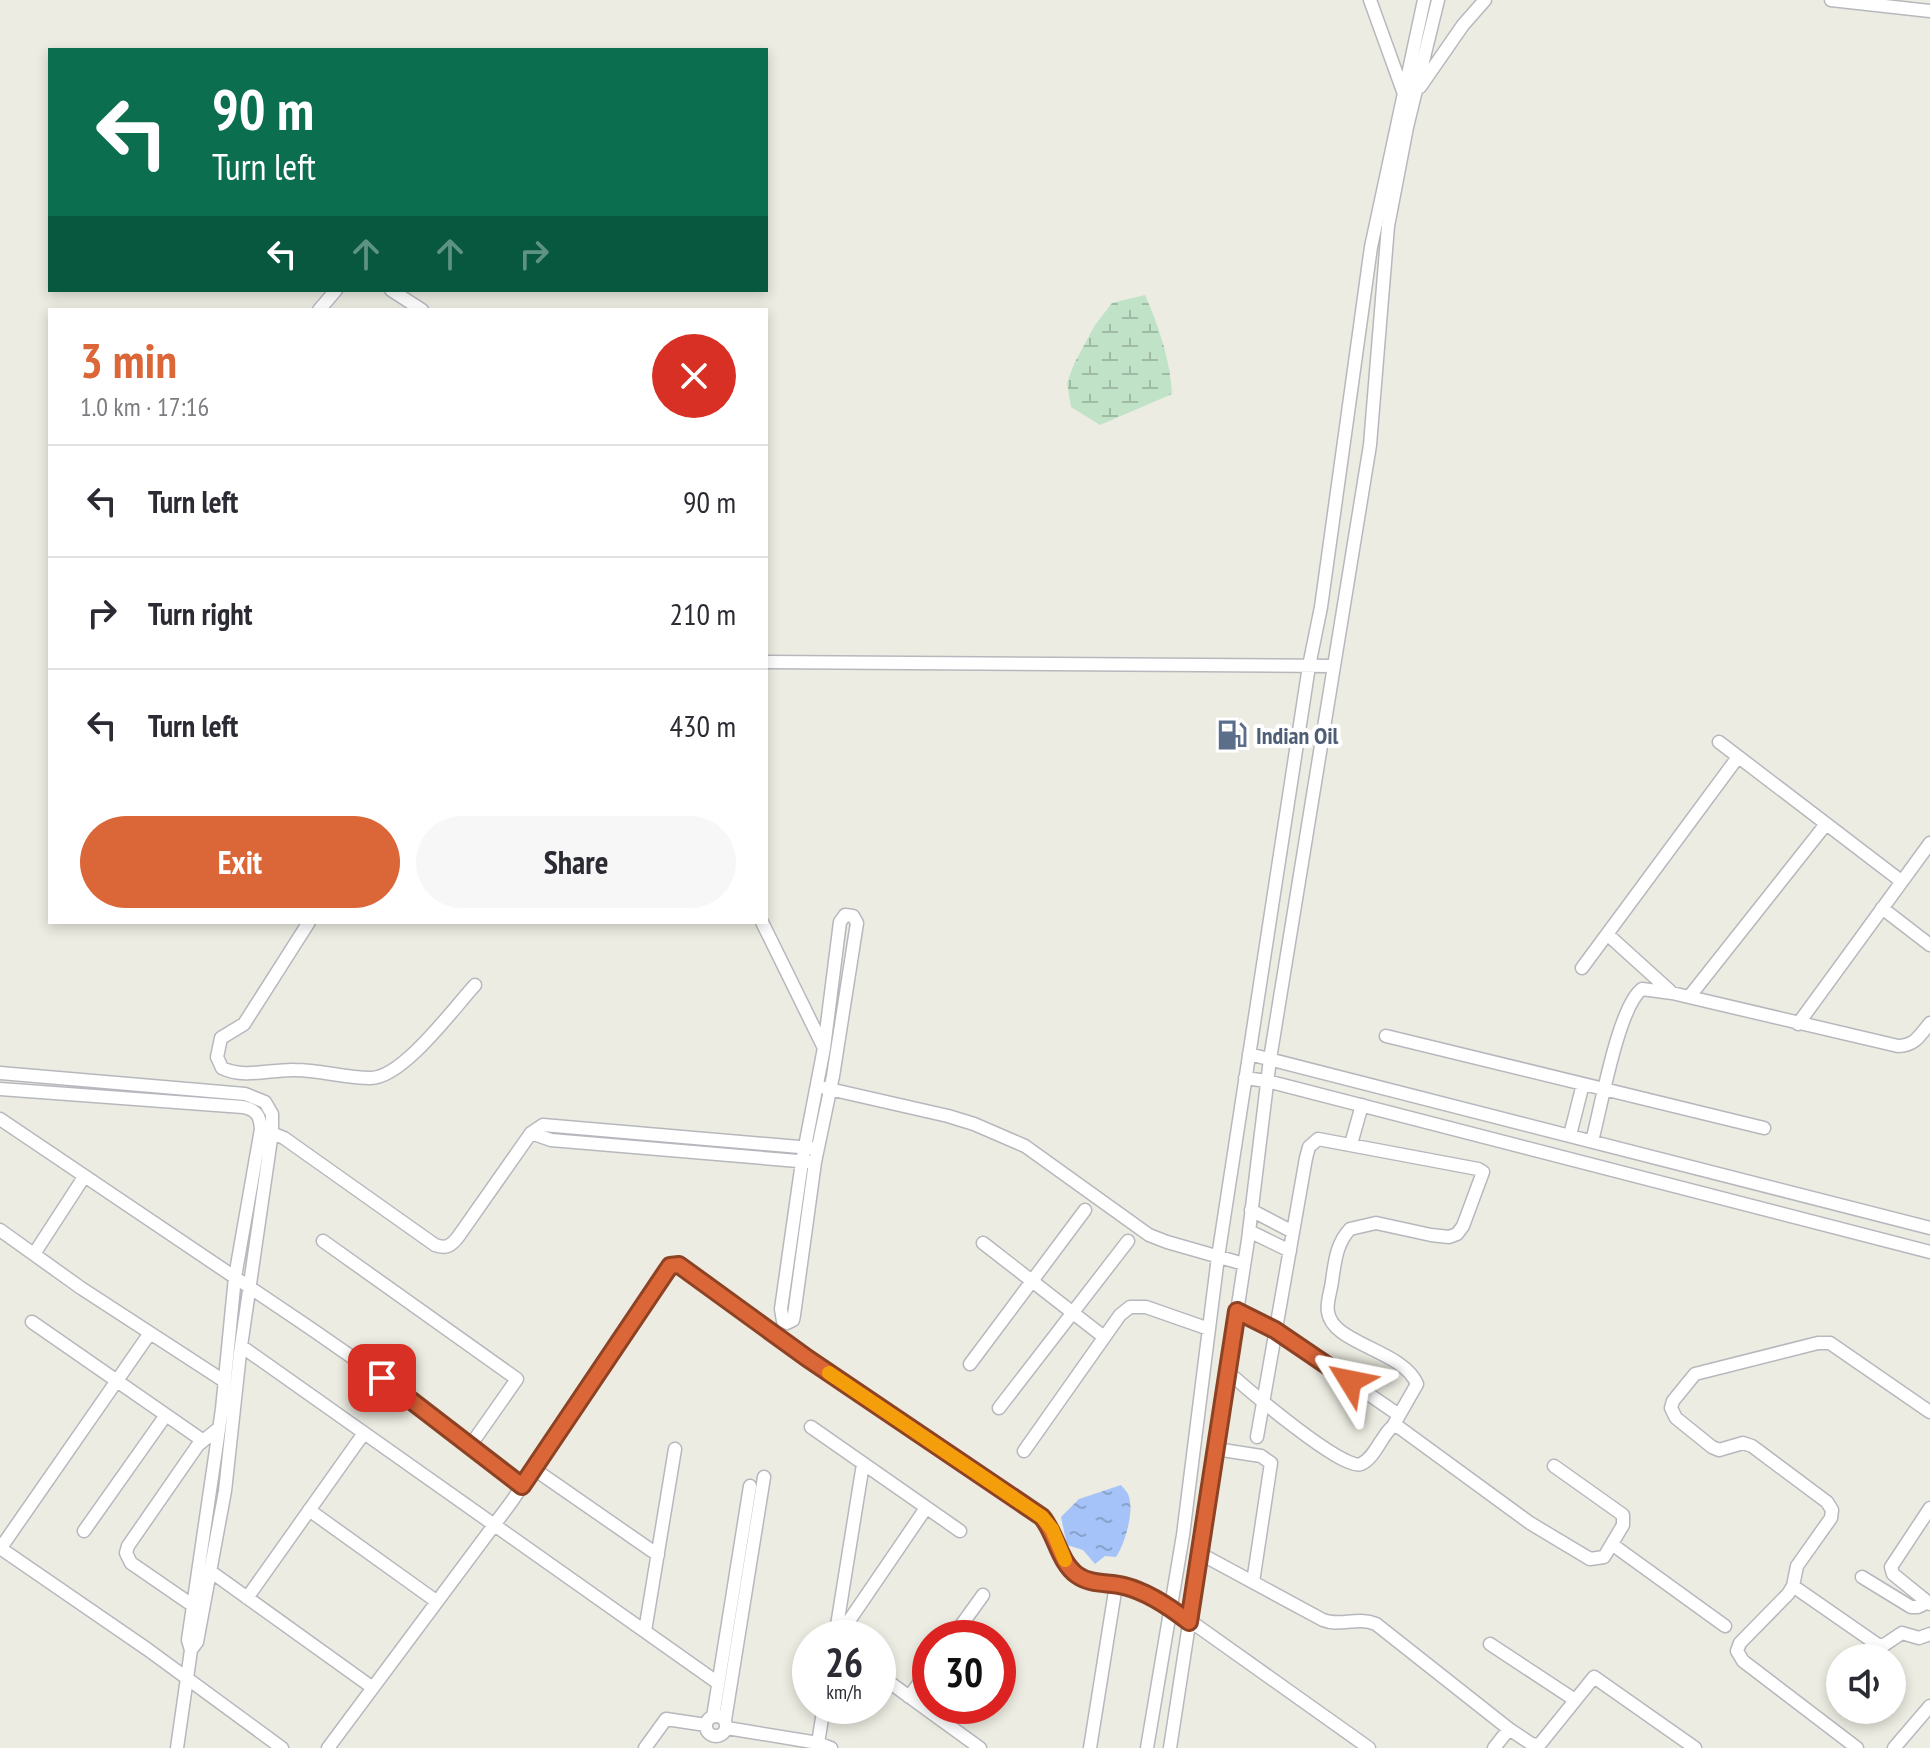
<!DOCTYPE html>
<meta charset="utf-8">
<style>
body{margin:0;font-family:"PT Sans Narrow",sans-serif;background:#f7f7f7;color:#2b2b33;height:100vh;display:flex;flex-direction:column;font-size:30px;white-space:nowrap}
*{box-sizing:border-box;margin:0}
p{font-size:26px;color:#7c7c81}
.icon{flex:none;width:44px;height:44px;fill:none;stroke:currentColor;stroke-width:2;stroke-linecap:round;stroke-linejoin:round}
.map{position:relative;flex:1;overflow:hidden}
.side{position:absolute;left:48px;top:308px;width:720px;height:616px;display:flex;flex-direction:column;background:#fff;border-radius:0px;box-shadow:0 4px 12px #0003}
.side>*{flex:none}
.hud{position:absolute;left:48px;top:48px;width:720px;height:244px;border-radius:0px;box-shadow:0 4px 12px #0003;background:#0b6e4f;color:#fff;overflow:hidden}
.tools{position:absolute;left:1826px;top:1644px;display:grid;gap:16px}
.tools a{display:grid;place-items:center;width:80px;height:80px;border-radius:50%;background:#fff;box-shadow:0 4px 12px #0003;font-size:40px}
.speed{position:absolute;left:792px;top:1620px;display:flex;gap:16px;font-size:40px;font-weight:700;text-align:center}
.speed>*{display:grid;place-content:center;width:104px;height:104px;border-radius:50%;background:#fff;box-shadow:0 4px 12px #0003;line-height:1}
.speed small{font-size:20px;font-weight:400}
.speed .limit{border:12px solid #d22;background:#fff;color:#111}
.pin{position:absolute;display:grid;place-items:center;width:68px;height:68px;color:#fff;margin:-34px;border-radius:16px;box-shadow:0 4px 12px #0006}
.me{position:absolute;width:88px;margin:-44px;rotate:305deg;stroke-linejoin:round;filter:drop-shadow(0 0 6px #0008)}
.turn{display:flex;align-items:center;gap:28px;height:168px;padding:0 32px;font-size:36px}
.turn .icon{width:104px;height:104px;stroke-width:2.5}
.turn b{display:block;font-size:56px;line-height:68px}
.lanes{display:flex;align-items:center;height:76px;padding:0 32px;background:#0003;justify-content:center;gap:40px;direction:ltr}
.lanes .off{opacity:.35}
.round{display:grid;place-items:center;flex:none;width:84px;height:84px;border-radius:42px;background:#f7f7f7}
.overview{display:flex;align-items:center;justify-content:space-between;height:136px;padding:0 32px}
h1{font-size:48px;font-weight:600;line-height:60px;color:#db6638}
.button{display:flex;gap:16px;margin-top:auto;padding:16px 32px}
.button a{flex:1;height:92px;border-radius:48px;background:#db6638;color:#fff;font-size:32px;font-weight:600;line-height:92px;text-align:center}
.button a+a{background:#f7f7f7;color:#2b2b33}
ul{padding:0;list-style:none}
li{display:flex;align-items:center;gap:24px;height:112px;padding:0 32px;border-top:2px solid #e1e1e2}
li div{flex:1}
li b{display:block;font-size:30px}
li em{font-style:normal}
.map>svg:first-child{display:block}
.wetland{fill:url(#wetland-marsh)}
.water{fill:url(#water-ripples)}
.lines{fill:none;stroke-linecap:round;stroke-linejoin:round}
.minor-casing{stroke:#b7b8bd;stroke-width:15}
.minor{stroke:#fff;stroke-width:12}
.route-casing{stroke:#8e4224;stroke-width:20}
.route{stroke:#db6638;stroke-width:14}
.slow{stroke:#f59e0b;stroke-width:14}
.labels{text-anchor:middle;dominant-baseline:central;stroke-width:8;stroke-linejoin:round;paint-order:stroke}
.service-label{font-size:24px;font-weight:bold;fill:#4e5e75;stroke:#fff;text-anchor:start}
</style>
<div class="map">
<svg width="1930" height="1748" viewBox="0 0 1930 1748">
<defs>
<pattern id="wetland-marsh" width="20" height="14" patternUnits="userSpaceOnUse" patternTransform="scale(2)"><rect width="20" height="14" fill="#c0e2c7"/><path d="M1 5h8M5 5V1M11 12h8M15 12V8" fill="none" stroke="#9fbaa5"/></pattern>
<pattern id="water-ripples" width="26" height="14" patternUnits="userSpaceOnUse" patternTransform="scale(2)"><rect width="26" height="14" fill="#a5c3f8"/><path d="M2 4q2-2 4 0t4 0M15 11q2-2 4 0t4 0" fill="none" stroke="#89a2cc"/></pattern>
</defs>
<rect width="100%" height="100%" fill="#ecece2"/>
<path class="wetland" d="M1145,295C1159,327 1170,359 1172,394L1100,425L1071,407L1067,383L1074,364L1095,325L1112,303Z"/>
<path class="water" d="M1121,1485C1124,1489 1128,1492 1129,1497C1134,1512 1125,1544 1116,1557L1105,1556L1095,1564L1083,1550L1067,1545L1061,1517L1079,1499Z"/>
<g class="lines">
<g class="minor-casing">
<path id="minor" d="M1370,0L1404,94
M1831,0L1930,11
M1420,87L1463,25L1485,0
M391,290L422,310
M319,310L336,290
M766,662L1334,666
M1719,742L1901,881
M1882,908L1930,945
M845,915L853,916L857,923L833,1076L815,1162L794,1315L793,1320L787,1323L783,1321L781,1309L802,1162L824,1048L840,922Z
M309,922L244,1024L221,1038L217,1057L222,1068C245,1079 271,1069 295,1070C320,1070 345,1078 370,1078C402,1079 453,1009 475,985
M762,922L824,1048
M1607,934L1670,991
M1582,968L1738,757
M1689,997L1826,824
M1798,1024L1930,843
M1386,1036L1764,1128
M1249,1054L1930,1228
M0,1073L245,1094L265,1102L272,1114V1132L240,1353L225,1491L197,1642L191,1650
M1245,1078L1267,1081L1930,1252
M825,1088L948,1116L974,1124L1025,1146L1149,1235L1167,1242L1244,1264
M0,1089L243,1107C257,1110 260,1116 261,1129L235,1277L222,1409L188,1640L191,1650L177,1748
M0,1119L310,1328L382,1378L522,1486
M264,1130L284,1138L435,1245C446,1249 451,1246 458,1237L531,1133L543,1125L811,1148
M531,1133L551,1140L810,1162
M1570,1135L1583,1084
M1592,1141C1601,1108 1618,1007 1642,989L1672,993L1898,1046C1915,1046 1920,1035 1930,1023
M1351,1144L1362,1105
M1251,1210L1293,1232
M0,1230L81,1288L224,1381
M1249,1231L1290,1251
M323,1241L517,1379L470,1446
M983,1243L1104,1337
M34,1254L84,1177
M1237,1311L1275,1330L1399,1415
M32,1322L202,1440
M241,1346L718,1683
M970,1364L1085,1210
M1228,1372C1246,1388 1344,1472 1361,1464C1375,1458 1381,1436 1393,1426L1400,1428L1530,1523L1590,1559L1604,1557L1623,1525V1515L1554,1466
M999,1408L1128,1241
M811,1427L960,1531
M1257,1437L1306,1158L1309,1147L1318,1139L1478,1169L1483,1172L1463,1226L1457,1234L1449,1237L1431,1235L1376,1223L1350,1229C1336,1244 1335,1262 1332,1281C1331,1291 1326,1303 1328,1312C1332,1344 1403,1350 1417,1384L1393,1426
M1216,1449L1261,1456L1271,1463L1253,1582
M1024,1451L1120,1315L1130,1307H1146L1209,1329
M534,1469L658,1555
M1930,1508L1891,1567L1893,1574L1930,1604
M309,1510L436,1601
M84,1531L166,1415
M1613,1545L1725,1626
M0,1548L147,1649L282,1748
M0,1549L150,1333
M1199,1553L1323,1620C1340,1627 1357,1616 1376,1624L1509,1729
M210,1571L373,1688
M1862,1577L1911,1607H1918L1928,1602
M1793,1586L1878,1645H1884L1902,1633L1919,1638L1930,1634
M247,1598L364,1433
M192,1605L131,1563L126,1553L128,1546L198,1445L219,1428
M645,1631L675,1449
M838,1637L926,1508
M835,1638L863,1464
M952,1638L983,1595
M1490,1644L1575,1700
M878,1674L980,1748
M909,1697L930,1668
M706 1726a10 10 0 1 1 20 0a10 10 0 1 1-20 0Z
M713,1717L750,1486
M725,1720L764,1477
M727,1728L818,1743L831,1748
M818,1743L824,1706
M328,1748L512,1501L667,1271L674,1265H679L807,1358L1042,1517L1052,1529L1068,1567L1078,1576L1087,1581L1135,1590L1172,1608L1369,1748
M645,1748L666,1719L706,1725
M1090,1748L1116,1585
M1147,1748L1183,1535L1218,1257L1309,666L1321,607L1371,247L1424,0
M1170,1748L1248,1240L1270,1059L1370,445L1388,226L1407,127L1438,0
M1494,1748L1509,1729L1533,1745L1540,1744L1594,1677L1695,1748
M1857,1748L1743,1661L1737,1651L1740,1643L1788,1594L1793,1586L1797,1566L1831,1518L1832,1510L1827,1502L1752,1446L1743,1443L1719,1450L1712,1447L1676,1418L1671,1408L1673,1401L1695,1374L1818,1343H1830L1930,1412
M1894,1748L1930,1706"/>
</g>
<use href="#minor" class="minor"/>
</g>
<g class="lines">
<g class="route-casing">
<path id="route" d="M382,1378L522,1486L670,1266L679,1265L807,1358L1042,1517C1056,1534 1059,1562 1077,1575C1091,1585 1108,1582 1124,1586C1148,1592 1170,1607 1189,1622L1237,1311L1275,1330L1350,1381"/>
</g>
<use href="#route" class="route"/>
<path class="slow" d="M829,1373L1042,1517L1052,1529L1065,1560"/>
</g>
<defs>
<g id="fuel-bare" transform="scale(2.4)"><path d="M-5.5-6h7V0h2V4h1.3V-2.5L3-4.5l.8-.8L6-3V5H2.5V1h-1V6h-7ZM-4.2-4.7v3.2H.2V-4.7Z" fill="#5c6f8a" stroke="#fff" stroke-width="2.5" paint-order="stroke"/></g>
</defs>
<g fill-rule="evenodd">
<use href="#fuel-bare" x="1232" y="735"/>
</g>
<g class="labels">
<g class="service-label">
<text x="1256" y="735">Indian Oil</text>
</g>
</g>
</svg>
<div class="tools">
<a><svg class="icon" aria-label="sound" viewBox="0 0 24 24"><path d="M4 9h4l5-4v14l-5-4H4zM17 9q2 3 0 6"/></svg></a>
</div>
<div class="speed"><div>26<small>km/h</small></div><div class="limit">30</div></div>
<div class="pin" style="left:382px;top:1378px;background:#d93025"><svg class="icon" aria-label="arrive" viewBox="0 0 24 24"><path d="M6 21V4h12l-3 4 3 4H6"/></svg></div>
<svg class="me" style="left:1350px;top:1381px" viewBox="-20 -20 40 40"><path d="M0-17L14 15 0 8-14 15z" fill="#db6638" stroke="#fff" stroke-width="4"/></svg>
<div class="hud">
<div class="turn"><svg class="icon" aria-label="left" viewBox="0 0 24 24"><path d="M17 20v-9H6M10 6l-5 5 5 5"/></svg><div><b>90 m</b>Turn left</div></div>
<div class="lanes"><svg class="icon" aria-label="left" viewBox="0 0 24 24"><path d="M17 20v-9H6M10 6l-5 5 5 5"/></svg><svg class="icon off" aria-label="ahead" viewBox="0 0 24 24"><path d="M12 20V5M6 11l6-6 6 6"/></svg><svg class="icon off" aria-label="ahead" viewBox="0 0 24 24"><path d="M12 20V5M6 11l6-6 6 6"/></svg><svg class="icon off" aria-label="right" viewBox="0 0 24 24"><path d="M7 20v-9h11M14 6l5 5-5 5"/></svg></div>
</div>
<section class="side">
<div class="overview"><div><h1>3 min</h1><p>1.0 km · 17:16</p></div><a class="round" style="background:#d93025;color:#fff"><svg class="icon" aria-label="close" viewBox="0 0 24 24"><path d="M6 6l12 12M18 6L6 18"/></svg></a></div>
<ul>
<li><svg class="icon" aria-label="left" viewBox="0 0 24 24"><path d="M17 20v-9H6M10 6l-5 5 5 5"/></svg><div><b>Turn left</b></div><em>90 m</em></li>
<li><svg class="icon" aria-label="right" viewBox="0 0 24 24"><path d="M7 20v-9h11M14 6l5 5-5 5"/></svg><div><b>Turn right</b></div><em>210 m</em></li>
<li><svg class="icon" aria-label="left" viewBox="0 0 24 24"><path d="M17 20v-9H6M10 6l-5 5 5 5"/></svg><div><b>Turn left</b></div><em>430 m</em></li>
</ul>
<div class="button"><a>Exit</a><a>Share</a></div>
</section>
</div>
